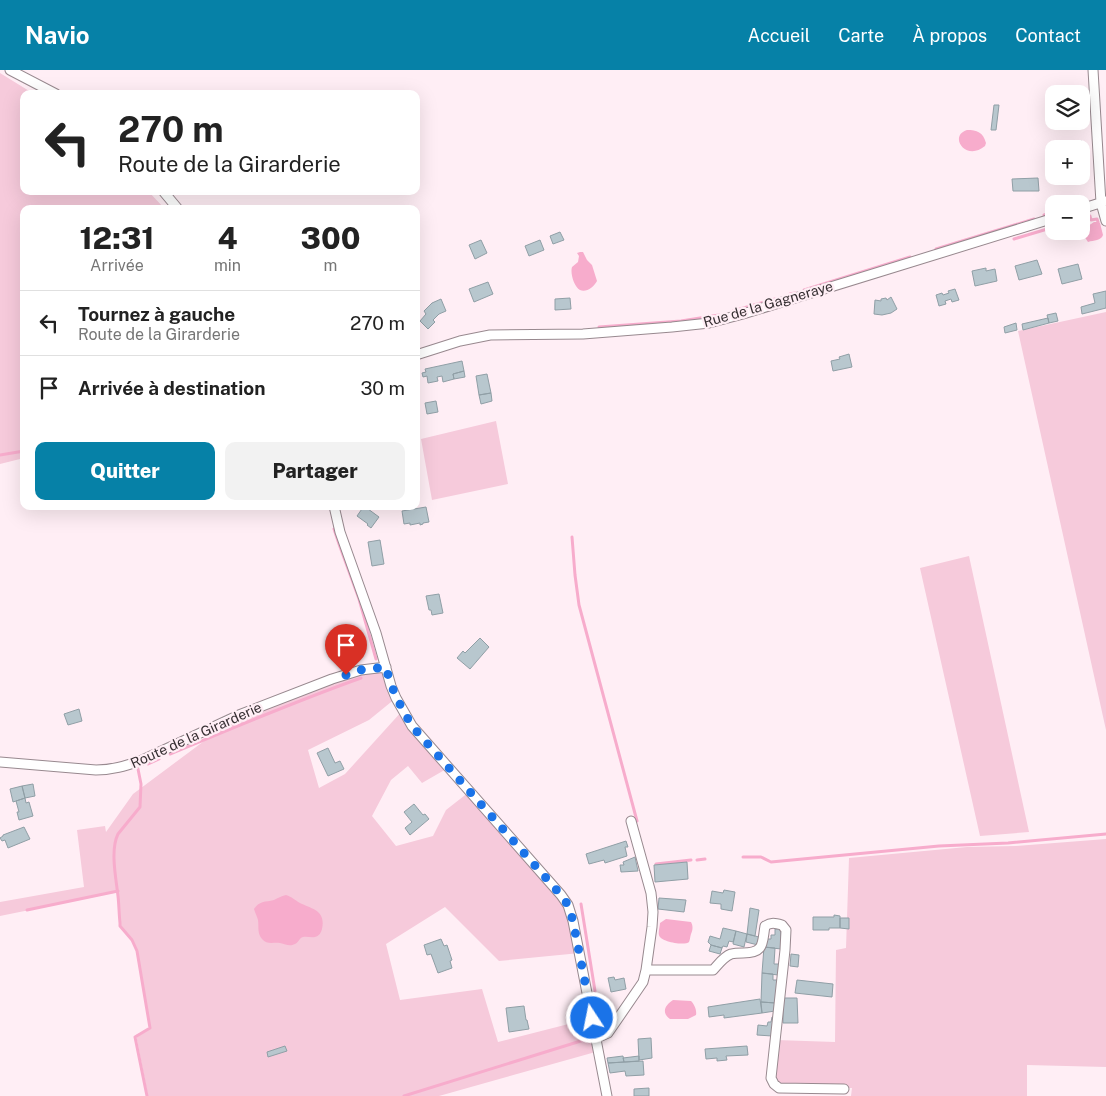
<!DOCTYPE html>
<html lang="fr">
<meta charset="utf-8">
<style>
body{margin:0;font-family:"Public Sans",sans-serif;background:#f2f2f2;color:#222;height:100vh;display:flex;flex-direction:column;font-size:19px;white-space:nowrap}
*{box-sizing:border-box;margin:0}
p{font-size:16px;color:#767676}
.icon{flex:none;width:28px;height:28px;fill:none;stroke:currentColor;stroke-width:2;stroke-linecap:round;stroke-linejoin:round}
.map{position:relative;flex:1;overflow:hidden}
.sheet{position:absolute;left:20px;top:135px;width:400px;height:305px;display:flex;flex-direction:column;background:#fff;border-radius:10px;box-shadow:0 5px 20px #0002}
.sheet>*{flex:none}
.hud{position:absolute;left:20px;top:20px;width:400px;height:105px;border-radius:10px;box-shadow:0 5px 20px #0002;background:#fff;color:#222;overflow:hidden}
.buttons{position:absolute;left:1045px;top:15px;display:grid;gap:10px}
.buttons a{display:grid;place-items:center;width:45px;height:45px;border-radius:10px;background:#fff;box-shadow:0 5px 20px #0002;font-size:25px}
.pin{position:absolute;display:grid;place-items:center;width:42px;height:42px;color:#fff;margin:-51px -21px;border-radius:50% 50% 50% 0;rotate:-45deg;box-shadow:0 0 5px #0007}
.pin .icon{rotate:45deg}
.me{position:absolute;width:55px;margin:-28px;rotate:349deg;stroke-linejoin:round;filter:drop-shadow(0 0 4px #0008)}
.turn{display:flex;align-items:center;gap:18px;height:105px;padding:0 15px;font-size:22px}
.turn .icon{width:65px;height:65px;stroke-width:2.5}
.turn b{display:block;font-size:35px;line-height:42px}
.eta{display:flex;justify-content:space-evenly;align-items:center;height:85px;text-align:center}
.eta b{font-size:30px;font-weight:800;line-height:35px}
.primary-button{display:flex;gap:10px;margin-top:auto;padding:10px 15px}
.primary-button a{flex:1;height:58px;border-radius:10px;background:#0681a7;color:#fff;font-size:20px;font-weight:800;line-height:58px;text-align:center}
.primary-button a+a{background:#f2f2f2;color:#222}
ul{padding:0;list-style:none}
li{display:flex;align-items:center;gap:15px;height:65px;padding:0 15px;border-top:1px solid #e0e0e0}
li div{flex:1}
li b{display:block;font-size:19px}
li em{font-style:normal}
header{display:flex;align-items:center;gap:30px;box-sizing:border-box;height:70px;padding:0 25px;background:#0681a7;color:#fff}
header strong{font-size:24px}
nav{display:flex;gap:28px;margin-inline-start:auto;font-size:18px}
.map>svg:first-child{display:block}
.green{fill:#f6cadb}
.water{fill:#f7accc}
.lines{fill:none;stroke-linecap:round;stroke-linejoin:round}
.stream{stroke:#f7accc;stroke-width:3}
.building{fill:#b8c7ce;stroke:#909fa6}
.street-casing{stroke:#98898f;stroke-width:11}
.street{stroke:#fff;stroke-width:9}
.route{stroke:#1a73e8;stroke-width:9;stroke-dasharray:0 16.2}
.labels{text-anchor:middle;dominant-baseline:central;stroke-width:4.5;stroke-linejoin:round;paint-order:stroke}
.street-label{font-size:14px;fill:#362f32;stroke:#ffeef5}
</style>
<header>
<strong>Navio</strong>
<nav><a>Accueil</a><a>Carte</a><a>À propos</a><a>Contact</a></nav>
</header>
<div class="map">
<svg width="1106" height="1026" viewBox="0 0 1106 1026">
<rect width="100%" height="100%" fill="#ffeef5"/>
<path class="green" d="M0,3L34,24H24V121H148L165,139H24V388L0,394Z
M1106,242V660L1018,261Z
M496,351L508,414L432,430L421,369Z
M969,486L1029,762L980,766L920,498Z
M386,597L396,628L369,650L308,680L319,718L345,704L403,640L448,698L422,713L408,696L391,710L372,746L396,776L433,766L446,740L469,722L561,825L580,883L499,891L445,837L386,874L400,930L482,919L498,972L592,948L599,981L439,1026H148L136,965L150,958L137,881L132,870L120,856V853L118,822L0,846V832L84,817L77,760L105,756L106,762L133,724L239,645L332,609Z
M1106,769V997L1027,995V1026H851L852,1018H779L774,1014L776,970L835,972L836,880L846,878L849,788L967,777L1016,776Z"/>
<path class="water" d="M967,60C977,60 983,62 986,73L985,76C966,92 948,66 967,60Z
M1094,152H1098L1100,153L1103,165C1101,171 1094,170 1088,172L1084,166L1085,158Z
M580,182H583L587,190L592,195L597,211C594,217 586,223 580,220C574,217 570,203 572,197L578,192L579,186L577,183Z
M286,825C292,827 295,830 300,833C312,839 326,840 322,859C321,863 319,866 315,867C311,868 307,866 303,867C299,868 299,872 295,874C289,877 286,874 280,873C273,872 267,875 262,869C257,863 259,857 258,850C257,846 255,843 254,839C259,831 265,832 274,830C278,828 281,826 286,825Z
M666,849L691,852C693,856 693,859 691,864C690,867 690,870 689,872C685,876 660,872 659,865C658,862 660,856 660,853Z
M673,930L691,931C694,934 697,940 696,945L688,949H670C661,943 665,935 673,930Z"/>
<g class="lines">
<path class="stream" d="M1044,145L1054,142
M1081,149L1090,146L1091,150L1097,149L1098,152
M1014,169L1054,157
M936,179L1034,149
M804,220L910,187
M790,224L795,223
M733,241L775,229
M599,257L681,251L719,245
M0,385L24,381
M334,459L339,474L359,529L376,589
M572,467L575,505L579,535L637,751
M170,684C233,658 296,631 361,608
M148,694L159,689
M138,699L141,714L140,737L118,764C110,780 116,808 118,826C119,835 119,844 120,853V856L132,870L137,881L150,958L135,967L147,1026
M743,787H761L771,792L939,776L1008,773L1106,764
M697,790L705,789
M656,794L691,790
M581,834L595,921
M27,840L118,821
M404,1026L584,970"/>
</g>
<path class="building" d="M994,35H999L996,60H991Z
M1082,71L1084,84H1081V79H1060V76Z
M1038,108L1039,121H1013L1012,109Z
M560,162L564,170L553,174L550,166Z
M481,170L487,183L475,189L469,175Z
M540,170L544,180L529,186L525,176Z
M1037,190L1042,204L1019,210L1015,196Z
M1078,194L1082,209L1062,214L1058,199Z
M986,198V201L995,199L997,211L975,216L972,201Z
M488,212L493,224L474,232L469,219Z
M955,219L959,230L952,232L951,229L945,231L946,234L939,236L936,225L942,223L943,225L949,223L948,221Z
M1106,221V238L1082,244L1081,237L1095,233L1093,224Z
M891,227L897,239L891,243L882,245L874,244L875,230L881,231V229L886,228L887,230Z
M570,228L571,239L555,240V229Z
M441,229L446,241L439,244L433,250L435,252L428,259L420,251L426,244L424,241L432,233Z
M1056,243L1058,251L1049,253L1047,245Z
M1048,248L1049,253L1023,260L1022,254Z
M1016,253L1017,260L1005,263L1004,257Z
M849,284L852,297L833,301L831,291L840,289L839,287Z
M462,291L464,301L453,304L454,309L443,312L442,306L437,307L438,311L428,313L427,306L423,307L422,303L426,302L425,299Z
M464,301L465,307L454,309L453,304Z
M487,304L491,323L479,325L476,306Z
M491,323L492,331L481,334L479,325Z
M436,331L438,342L427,344L425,333Z
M364,436L379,447L371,458L367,455L368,454L357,446Z
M426,437L429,452L423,453V454L420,455V453L410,455V453L404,454L402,441Z
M380,470L384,494L372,496L368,472Z
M439,524L443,543L432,545L431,540H429L426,526Z
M480,568L489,577L470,599L457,588L463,581L465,583Z
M79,639L82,651L68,655L64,644Z
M328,678L335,693L340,691L344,699L328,706L317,683Z
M33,714L35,726L25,728L22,716Z
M22,716L25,728L13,732L10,719Z
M25,728L26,733L29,732L33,746L19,750L17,742H19L16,731Z
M414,734L423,745L425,744L429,749L410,765L405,758L412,752L404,742Z
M24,757L30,769L8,778L5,770L2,771L0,768L3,766V765Z
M626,771L628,777H625L627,786L605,793L604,790L589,794L586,784Z
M635,787L638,801L621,802L620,795H624L623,792Z
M687,792L688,809L655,812L654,795Z
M724,820L735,822L732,841L721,839V834L710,833L712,821L723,823Z
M659,828L686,830L684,842L658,839Z
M750,838L759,840L755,866L747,864Z
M834,845L840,846V858H829V860H813V847H834Z
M840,848H849V859L840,858Z
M723,858L736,861L733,872L729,871L727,877L723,876L722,878L711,875L708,872L710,866L720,869Z
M775,859H780L781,861V879L764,877V869H771V865H775Z
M736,861L747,864L744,877L733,874Z
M747,864L759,867L758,875L746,872Z
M441,869L444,876L447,875L452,890L450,891L452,898L438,903L431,884L427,885L424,875Z
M711,875L722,878L720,884L709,881Z
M764,877L775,878L774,894H779L778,905L762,903Z
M791,884L799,885L798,897L790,896Z
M762,903L773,904V910H777L776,933L761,932Z
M614,907L615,910L624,908L626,919L611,922L608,908Z
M797,910L833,914L832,927L795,923Z
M783,928H797L798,953H783Z
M760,929L762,943L724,948V945L709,947L708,937Z
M761,932L776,933L775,941L762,943Z
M524,936L526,950H527L529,959L509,962L506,938Z
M772,947H774L772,966L757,965L758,955L767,956L768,952H771Z
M651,968L652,988L639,990L638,969Z
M285,976L287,981L268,987L267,982Z
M747,976L748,985L726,986L727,990L717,991V988L706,989L705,979Z
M623,986L624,992L608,993L607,988Z
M639,986V991L624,992L623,988Z
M643,991L644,1005L626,1006L625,1001L610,1003L608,993Z
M649,1018V1026H634V1019Z"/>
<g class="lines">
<g class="street-casing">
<path id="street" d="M10,0L56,24
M1093,0L1101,133L1106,151
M163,121L178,139
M1081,139L1106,131
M416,285L460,271L490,265L583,264L672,257L709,253L743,244L1054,148
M334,436L340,462L376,563L391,616L396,628L412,656L561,825L568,835L573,851L607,1026
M0,692L96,700C112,700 125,696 140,691L239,645L332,609L361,600L386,597
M646,900H713C718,895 723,887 731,884C735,883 739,883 743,883C765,883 762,873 765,856C771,852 775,853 782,855L786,860L785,880L771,1008L774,1014L779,1018L844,1019
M596,967L601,966L608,963L643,912L646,900L652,857L653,842L651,823L631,751"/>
</g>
<use href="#street" class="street"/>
</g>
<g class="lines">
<path class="route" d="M346,605L360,600L386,597C391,619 401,637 412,656L561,825L568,835L573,851L592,948"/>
</g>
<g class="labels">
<g class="street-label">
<text transform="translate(768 234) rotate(-16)">Rue de la Gagneraye</text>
<text transform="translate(196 665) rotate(-24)">Route de la Girarderie</text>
</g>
</g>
</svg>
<div class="buttons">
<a><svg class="icon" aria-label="layers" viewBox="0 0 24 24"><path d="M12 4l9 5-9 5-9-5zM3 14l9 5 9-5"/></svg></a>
<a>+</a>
<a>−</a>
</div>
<div class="pin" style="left:346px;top:605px;background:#d93025"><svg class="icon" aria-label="arrive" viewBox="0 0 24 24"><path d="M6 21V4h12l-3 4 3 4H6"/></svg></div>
<svg class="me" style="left:592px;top:948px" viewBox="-20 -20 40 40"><circle r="17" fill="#1a73e8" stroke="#fff" stroke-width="3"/><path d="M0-11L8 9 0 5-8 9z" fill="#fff"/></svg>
<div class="hud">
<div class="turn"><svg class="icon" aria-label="left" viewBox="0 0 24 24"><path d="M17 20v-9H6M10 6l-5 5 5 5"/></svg><div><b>270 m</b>Route de la Girarderie</div></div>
</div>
<section class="sheet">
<div class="eta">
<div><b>12:31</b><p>Arrivée</p></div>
<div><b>4</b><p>min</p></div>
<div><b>300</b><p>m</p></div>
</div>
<ul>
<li><svg class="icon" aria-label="left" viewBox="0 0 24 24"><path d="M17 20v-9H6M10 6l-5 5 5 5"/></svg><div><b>Tournez à gauche</b><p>Route de la Girarderie</p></div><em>270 m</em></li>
<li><svg class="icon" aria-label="arrive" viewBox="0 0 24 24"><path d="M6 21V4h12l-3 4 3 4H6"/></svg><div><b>Arrivée à destination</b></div><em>30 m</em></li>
</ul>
<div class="primary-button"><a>Quitter</a><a>Partager</a></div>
</section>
</div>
